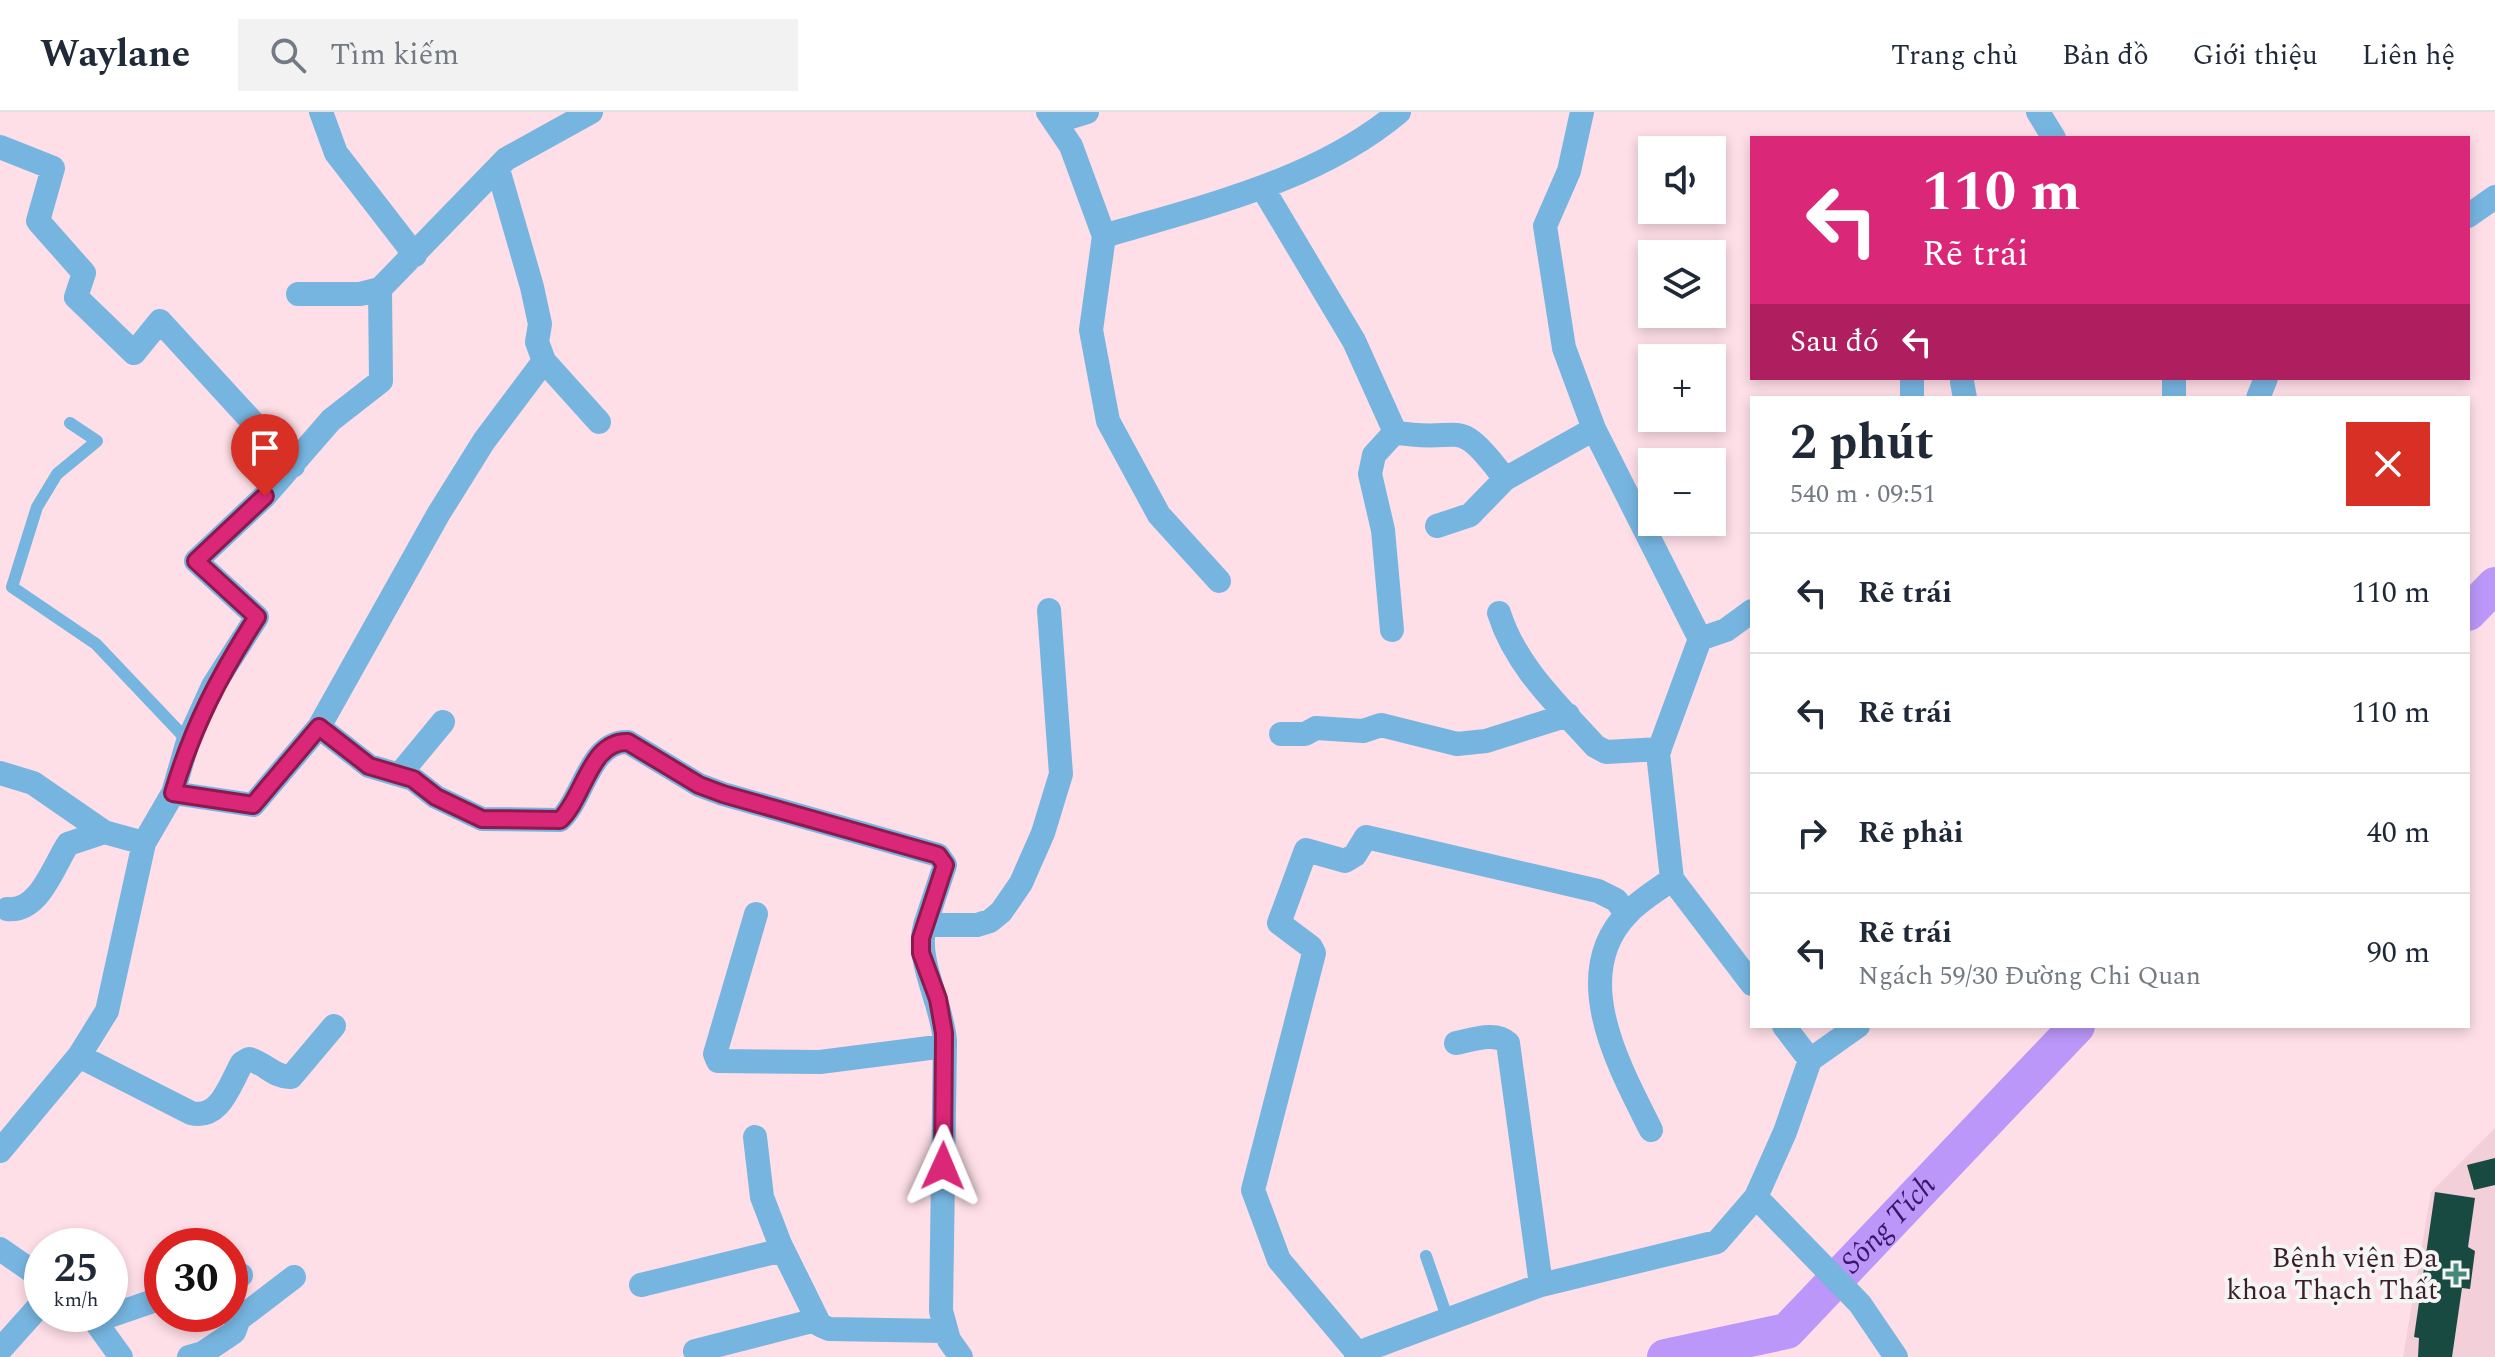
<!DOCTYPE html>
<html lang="vi">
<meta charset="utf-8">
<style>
body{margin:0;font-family:Spectral,serif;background:#f2f2f3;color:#1f2937;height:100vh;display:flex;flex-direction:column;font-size:30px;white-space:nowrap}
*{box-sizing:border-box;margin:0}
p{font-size:26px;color:#747a83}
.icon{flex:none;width:44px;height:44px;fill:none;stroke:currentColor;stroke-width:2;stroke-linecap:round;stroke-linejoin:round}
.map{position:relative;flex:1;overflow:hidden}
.panel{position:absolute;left:1750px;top:284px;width:720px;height:632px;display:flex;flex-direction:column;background:#fff;border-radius:0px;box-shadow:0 4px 12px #0003}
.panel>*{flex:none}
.guide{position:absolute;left:1750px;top:24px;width:720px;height:244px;border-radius:0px;box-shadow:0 4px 12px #0003;background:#db2777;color:#fff;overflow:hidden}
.tools{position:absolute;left:1638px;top:24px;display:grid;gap:16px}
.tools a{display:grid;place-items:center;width:88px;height:88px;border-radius:0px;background:#fff;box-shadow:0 4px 12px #0003;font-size:40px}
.speed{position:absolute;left:24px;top:1116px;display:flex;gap:16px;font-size:40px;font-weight:700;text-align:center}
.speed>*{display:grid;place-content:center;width:104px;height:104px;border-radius:50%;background:#fff;box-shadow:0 4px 12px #0003;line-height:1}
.speed small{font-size:20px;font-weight:400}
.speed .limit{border:12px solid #d22;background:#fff;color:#111}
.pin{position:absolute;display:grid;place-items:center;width:68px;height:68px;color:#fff;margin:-82px -34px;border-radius:50% 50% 50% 0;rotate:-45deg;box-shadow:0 0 8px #0007}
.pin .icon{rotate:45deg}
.me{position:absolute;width:88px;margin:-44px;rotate:1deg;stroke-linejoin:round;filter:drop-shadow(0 0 6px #0008)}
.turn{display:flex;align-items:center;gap:28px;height:168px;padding:0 40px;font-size:36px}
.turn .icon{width:104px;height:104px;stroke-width:2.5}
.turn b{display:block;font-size:56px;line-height:68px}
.then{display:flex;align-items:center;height:76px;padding:0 40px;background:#0003;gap:16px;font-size:30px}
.round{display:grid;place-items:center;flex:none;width:84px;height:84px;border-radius:0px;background:#f2f2f3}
.overview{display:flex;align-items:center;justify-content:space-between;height:136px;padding:0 40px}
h1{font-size:48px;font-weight:700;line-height:60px}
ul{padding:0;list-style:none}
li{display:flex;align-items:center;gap:24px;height:120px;padding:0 40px;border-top:2px solid #e0e1e3}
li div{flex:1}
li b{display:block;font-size:30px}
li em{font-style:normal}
header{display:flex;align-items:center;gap:48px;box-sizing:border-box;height:112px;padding:0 40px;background:#fff;border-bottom:2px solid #e0e1e3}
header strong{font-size:38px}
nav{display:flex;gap:44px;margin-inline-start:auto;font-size:28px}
.search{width:560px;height:72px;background:#f2f2f3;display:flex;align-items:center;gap:20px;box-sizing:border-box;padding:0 28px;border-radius:0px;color:#747a83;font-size:30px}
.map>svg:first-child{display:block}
.built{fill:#f2cfd9}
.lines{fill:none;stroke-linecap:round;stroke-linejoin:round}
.river{stroke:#ba97f8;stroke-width:36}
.building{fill:#184a41}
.service{stroke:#76b5e0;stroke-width:12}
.minor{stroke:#76b5e0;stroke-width:24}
.route-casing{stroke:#8e194d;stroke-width:20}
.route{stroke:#db2777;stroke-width:14}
.poi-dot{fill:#45887b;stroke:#f5f5f5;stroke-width:3}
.labels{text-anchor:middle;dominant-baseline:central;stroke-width:8;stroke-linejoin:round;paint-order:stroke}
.poi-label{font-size:28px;fill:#3b1f28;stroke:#f5f5f5;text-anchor:end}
.water-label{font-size:30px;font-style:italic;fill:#3c1569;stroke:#f5f5f5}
</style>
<header>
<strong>Waylane</strong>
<div class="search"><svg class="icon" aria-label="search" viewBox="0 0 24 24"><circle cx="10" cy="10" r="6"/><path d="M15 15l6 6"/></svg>Tìm kiếm</div>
<nav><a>Trang chủ</a><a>Bản đồ</a><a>Giới thiệu</a><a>Liên hệ</a></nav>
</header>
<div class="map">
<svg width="2495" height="1245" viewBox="0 0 2495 1245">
<rect width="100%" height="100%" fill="#fedee7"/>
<path class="built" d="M2495,1016V1245H2403L2431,1080Z"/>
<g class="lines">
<g class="river">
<path d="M2468,501L2495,473"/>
<path id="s1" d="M1665,1245L1787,1219L2077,914"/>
</g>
</g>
<path class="building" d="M2495,1046V1073L2474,1078L2467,1053Z
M2435,1080L2475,1086L2468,1135L2475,1139L2470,1177L2462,1176L2452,1245H2418L2419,1226L2414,1225Z"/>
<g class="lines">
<path class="service" d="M70,311L97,329L57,362L37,395L12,475L96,532L188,629
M1426,1144L1448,1208"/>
<path class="minor" d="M321,0L336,41L415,143
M1048,0L1071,34L1104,124L1091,218L1108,309L1159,403L1219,469
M1582,0L1569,59L1545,114L1564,236L1594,317L1700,527L1658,641L1672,767L1752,872
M2038,0L2054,26
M1055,10L1087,0
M0,35L53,56L38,109L84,161L76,185L134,241L160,209L293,354
M498,57L532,175L540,212L537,230L544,249L599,310
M1262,75L1354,229L1395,320C1463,334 1454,298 1505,367L1594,317
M2468,104L2495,85
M1104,124C1204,94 1317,69 1399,0
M298,182H360L380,177
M1912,266V286
M1962,270L1965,286
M2174,286V266
M2258,286L2266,266
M1437,414L1470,403L1505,367
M1499,501C1516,555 1558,593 1595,634L1606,640L1660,637
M1392,518L1383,418L1370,362L1374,343L1395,320
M1700,527L1726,518L1752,499
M319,615L369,654L413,667L436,685L482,707L560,708C584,686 589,629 628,630L699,673L723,682L938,743L945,753L925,813
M1281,622H1305L1316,616L1363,619L1381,613L1457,632L1486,629L1568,603
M0,661L33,671L104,720L144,731
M400,662L443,610
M173,681L253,693L319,615L439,401L484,329L544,249
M7,797C39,801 53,755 68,732L104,720
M756,802L715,942L718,949L820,950L945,934
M1784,914L1810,948
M1456,931C1472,928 1495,919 1508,931L1541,1173
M79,944L191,1001C220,1008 229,974 242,951L249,947C265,951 275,966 291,965L334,914
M1651,1018C1620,956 1567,863 1628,801C1640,788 1658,778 1672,767
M755,1025L762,1085L780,1132L820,1213L829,1217L945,1219
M0,1039L79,944L107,899L144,731L173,681L188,629L213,574L257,505L196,449L265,384L331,308L381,269L380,177L506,47L591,0
M1756,1085L1860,1192L1896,1245
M0,1137L42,1166
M230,1169L241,1163
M641,1173L783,1138
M90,1202L121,1245
M98,1208L162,1186
M0,1238L42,1191
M695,1239L816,1208
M1359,1243L1279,1148L1253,1078L1314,841L1311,835L1279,811L1306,738L1345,749L1355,743L1366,725L1598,779L1616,788L1627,802
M189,1245L203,1241L234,1220L239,1207L294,1165
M961,1245L949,1228L941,1199L945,929C942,890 915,848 925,813H977L990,809L1001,800L1021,771L1043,721L1061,662L1049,498
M1356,1245L1368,1237L1541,1173L1717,1130L1756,1085L1785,1020L1810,948L1858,914"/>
</g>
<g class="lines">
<g class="route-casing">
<path id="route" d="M265,384L196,449L257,505C219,564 193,614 173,681L253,693L319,615L369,654L413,667L436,685L482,707L560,708C584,686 590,628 628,630L699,673L723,682L938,743L945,753L921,826V841L938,887L944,921L943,1054"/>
</g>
<use href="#route" class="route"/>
</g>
<path class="poi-dot" d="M2452 1150h8v8h8v8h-8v8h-8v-8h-8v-8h8z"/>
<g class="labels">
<g class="poi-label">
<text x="2438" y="1146">Bệnh viện Đa<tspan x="2438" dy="32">khoa Thạch Thất</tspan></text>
</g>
<g class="water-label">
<text stroke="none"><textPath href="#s1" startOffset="272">Sông Tích</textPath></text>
</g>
</g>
</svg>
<div class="tools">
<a><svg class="icon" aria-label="sound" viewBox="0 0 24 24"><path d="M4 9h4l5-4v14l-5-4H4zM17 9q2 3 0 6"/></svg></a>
<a><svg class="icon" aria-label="layers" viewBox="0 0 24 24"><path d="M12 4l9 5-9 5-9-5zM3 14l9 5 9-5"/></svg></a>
<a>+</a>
<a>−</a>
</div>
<div class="speed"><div>25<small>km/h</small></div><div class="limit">30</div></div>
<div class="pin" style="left:265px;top:384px;background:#d93025"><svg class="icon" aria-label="arrive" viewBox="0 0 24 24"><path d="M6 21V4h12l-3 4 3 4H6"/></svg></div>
<svg class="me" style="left:943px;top:1054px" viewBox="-20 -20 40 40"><path d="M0-17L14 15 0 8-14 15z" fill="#db2777" stroke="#fff" stroke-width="4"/></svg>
<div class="guide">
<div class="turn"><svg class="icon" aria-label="left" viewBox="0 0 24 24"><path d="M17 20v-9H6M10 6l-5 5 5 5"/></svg><div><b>110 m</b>Rẽ trái</div></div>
<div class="then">Sau đó<svg class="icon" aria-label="left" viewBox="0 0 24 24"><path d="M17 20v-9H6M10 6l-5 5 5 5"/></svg></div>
</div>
<section class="panel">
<div class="overview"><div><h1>2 phút</h1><p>540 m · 09:51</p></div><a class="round" style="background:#d93025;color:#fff"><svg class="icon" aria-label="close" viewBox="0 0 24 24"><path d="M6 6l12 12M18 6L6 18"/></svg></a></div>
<ul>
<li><svg class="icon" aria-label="left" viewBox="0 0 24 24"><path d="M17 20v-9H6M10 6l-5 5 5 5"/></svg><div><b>Rẽ trái</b></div><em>110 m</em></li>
<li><svg class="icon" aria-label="left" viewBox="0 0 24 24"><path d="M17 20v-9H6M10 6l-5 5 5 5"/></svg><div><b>Rẽ trái</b></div><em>110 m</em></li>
<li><svg class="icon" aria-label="right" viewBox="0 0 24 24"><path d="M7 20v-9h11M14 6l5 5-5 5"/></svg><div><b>Rẽ phải</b></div><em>40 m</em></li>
<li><svg class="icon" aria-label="left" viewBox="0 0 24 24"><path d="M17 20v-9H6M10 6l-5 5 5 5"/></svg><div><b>Rẽ trái</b><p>Ngách 59/30 Đường Chi Quan</p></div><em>90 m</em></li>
</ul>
</section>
</div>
